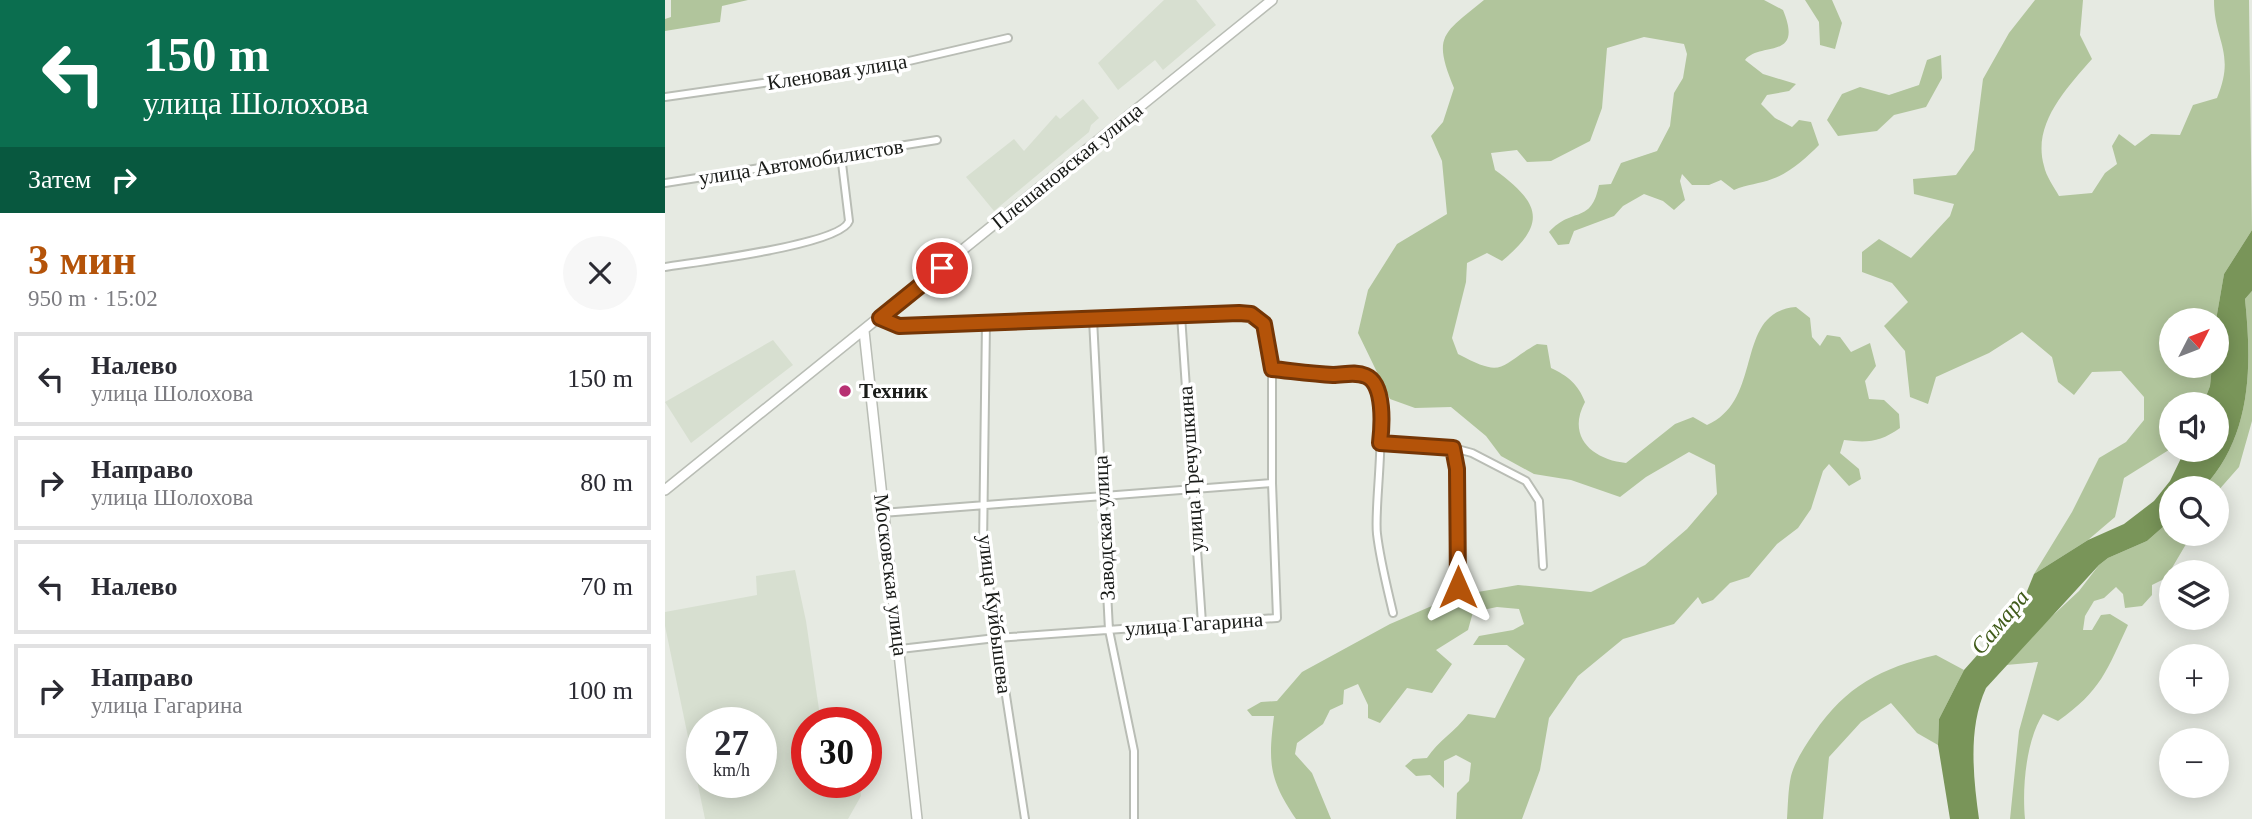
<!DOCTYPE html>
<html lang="ru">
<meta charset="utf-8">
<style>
body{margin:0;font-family:"Times New Roman",serif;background:#f7f7f7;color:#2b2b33;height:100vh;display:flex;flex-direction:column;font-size:26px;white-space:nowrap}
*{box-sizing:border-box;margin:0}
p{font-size:23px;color:#7c7c81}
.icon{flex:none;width:38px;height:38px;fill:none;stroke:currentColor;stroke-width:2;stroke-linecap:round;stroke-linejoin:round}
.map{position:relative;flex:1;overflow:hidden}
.drawer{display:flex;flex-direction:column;background:#fff;width:665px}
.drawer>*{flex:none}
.hud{background:#0b6e4f;color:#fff;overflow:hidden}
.needle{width:46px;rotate:48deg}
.buttons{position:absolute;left:1494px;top:308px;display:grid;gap:14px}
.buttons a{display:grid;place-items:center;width:70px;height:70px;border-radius:50%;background:#fff;box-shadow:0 4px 18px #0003;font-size:35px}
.speed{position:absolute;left:21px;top:707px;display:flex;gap:14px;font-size:35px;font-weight:700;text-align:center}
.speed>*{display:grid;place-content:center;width:91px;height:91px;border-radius:50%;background:#fff;box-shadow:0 4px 18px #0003;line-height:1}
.speed small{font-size:18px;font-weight:400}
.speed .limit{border:10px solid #d22;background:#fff;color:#111}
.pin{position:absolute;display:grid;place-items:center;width:60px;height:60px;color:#fff;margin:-30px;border:4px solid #fff;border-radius:50%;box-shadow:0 2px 7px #0007}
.me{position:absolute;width:77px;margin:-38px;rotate:0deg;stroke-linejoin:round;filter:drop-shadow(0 0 5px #0008)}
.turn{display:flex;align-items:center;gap:24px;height:147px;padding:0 28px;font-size:32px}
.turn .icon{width:91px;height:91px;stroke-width:2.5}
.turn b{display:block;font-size:49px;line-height:60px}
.then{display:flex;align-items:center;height:66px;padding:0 28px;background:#0003;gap:14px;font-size:26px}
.round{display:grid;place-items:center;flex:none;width:74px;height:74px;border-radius:37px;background:#f7f7f7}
.head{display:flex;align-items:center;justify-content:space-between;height:119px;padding:0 28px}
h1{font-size:42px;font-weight:700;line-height:52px;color:#b45309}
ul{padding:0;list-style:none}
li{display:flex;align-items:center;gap:21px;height:94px;margin:0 14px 10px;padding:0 14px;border:4px solid #e1e1e2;border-radius:0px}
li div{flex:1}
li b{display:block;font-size:26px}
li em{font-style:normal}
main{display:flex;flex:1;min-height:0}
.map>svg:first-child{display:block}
.built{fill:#d7dfd0;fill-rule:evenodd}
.green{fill:#b1c59c}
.water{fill:#799559}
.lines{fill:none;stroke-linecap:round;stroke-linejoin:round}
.street-casing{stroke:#b9bdb5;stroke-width:10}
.secondary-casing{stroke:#b9bdb5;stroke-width:12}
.street{stroke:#fff;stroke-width:6}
.secondary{stroke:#fff;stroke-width:9}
.route-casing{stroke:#753606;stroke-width:18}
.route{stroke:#b45309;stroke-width:12}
.poi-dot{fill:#b73072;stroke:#fff;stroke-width:2.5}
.labels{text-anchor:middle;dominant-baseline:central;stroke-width:7;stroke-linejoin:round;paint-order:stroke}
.street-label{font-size:21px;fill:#191b18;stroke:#fff}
.poi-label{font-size:21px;font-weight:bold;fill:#191b18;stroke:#fff;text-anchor:start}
.water-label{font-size:23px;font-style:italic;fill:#405b1a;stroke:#fff}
</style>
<main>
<section class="drawer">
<div class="hud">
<div class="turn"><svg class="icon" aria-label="left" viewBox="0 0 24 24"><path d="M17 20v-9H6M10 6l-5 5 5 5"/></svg><div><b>150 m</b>улица Шолохова</div></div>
<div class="then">Затем<svg class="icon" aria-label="right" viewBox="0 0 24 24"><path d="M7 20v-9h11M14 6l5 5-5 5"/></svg></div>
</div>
<div class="head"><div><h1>3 мин</h1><p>950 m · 15:02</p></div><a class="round"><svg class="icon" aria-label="close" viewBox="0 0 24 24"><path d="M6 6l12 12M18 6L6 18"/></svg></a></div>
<ul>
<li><svg class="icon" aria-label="left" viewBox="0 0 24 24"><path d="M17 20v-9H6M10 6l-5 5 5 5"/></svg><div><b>Налево</b><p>улица Шолохова</p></div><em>150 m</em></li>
<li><svg class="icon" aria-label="right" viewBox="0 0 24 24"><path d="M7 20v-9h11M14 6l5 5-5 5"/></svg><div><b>Направо</b><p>улица Шолохова</p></div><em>80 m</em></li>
<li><svg class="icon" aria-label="left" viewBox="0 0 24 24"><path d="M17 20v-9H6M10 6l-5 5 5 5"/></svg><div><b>Налево</b></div><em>70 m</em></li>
<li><svg class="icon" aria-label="right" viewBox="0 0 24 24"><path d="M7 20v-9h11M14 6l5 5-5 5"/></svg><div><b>Направо</b><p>улица Гагарина</p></div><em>100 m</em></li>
</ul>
</section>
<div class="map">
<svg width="1587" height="819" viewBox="0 0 1587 819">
<rect width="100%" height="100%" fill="#e6eae2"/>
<path class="built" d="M499,0H531L551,25L498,70L490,60L453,90L433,63Z
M418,99L434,118L426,125L424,132L329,211L301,177L349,139L359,151L391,115L395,119Z
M108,340L128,365L26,443L0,402Z
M130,570L141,621L156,723H142V782H195L196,796L183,819H40L0,626V612L92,595L91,576ZM37,723H96V782H37Z"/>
<path class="green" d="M6,0H83L57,6L55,22L0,31V19L6,17Z
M819,0H1099L1118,10C1139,61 1096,41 1080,60L1098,74L1131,84L1124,91L1102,95L1096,104L1110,118L1127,127L1134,120L1146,122L1154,145C1141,158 1125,173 1107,179C1095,184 1082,184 1069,190L1056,180L1044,185H1027L1017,174L1015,181L1020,200L1009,210L998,201L979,194L958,206L949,216L909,231L904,244L893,245L884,232C908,206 926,225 934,185L946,184L956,163L992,151L1005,126L1009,93L1018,78L1022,54L1019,44L979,37L942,48L937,108L925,141L886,161L862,162L852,150L826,153L830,170C875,203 883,223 837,261L822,253L802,263L801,282L787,338L793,354C840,379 833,366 872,344L882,345L886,368C903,376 913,384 920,402C901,437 928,460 961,463L1010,424L1028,417L1042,425C1100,400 1068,312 1131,307L1145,318L1147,337L1155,346L1162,335L1175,337L1186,352L1205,343L1211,366L1200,381L1204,399L1219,400L1234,414L1235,428C1215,442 1203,443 1179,440L1175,453L1194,469L1196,479L1184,486L1164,464L1158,471L1146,509L1133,528L1112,544L1084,577L1065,583L1048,600L1037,604L1033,597L1009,624L958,639L913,676L884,718L875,770L857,819H791L792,793L804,781L806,763L791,755L779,761V788L765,775L751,776L740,766L748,759L762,758C773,741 791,731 803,714L830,718L860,659L842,645H808L814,636L848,630L859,624L854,609L832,607L808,612L803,630L771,650L787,664L767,693L742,688L715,723L703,718V705L693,684L679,690L678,704L665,710L658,724L632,743L630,754L647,773L666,819H631C604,779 603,763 609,716H587L582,710L596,702L612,701L637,672L725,624L790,596L853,585L926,592L980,565L1022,529L1052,494L1050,465L1024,452L981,477L955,497L906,480L869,474L836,456L821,436L786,407L750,408L725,399L693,333L703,290L732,244L782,214L777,161L766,136L778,122L789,88C767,35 778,34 819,0Z
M1140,0H1167L1177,23L1170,49L1155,45L1154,22Z
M1370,0H1418L1415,35L1427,59C1401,89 1367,124 1379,166C1381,176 1389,187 1394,196L1427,193L1440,173L1452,164L1447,146L1454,134L1470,146L1486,134L1515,135L1528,105L1552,98C1571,53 1549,41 1549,0H1584L1587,230L1559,274L1551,320H1507V366H1547L1545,386L1538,404H1507V448L1459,478L1450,517L1423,540L1369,574L1407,512L1434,458L1461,442L1479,420V397L1456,371L1427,372L1409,395L1393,382L1387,357L1357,332L1324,353L1271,377L1263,404L1245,397L1240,351L1219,326L1243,302L1227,283L1197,272V252L1214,239L1246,258L1285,216L1289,204L1249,194L1248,179L1291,175L1309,150L1318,79L1344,33Z
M1276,55L1277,78L1261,107L1229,115L1212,131L1173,136L1162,120L1177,94L1195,87L1224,95L1254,85L1262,60Z
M1587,291V421L1574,467L1552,492V488H1538C1587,436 1587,366 1580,299Z
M1507,519V534H1527L1501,578L1487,585V595L1477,606L1460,608L1458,594L1451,587L1439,598L1429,601L1420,616L1418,630H1427L1436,615L1445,614L1463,625C1442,670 1436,691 1393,721L1378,714C1361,741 1357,787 1360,819H1345L1354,731L1373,662L1341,665L1370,632L1414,591L1434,565L1443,558L1482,541Z
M1271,655L1299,670L1274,719L1273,745L1252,733L1226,703L1196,722L1164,757L1158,819H1122C1123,805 1123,790 1126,776C1130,761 1140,746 1149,733C1181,686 1216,668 1271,655Z"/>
<path class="water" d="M1587,230V291L1580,299C1587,366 1587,436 1538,488H1507V519L1482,541L1443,558L1434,565L1321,688C1303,727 1308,776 1314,819H1285L1273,745L1274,719L1299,670L1356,606L1369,574L1423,540L1459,524L1489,501L1505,481L1520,450H1552V404H1538L1545,386L1547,366H1552L1551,320L1559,274Z"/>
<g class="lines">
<g class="street-casing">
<path id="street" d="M0,97L231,64L343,38
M0,183L272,140
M0,267C30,262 176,245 184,221L176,155
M516,315L537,623
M215,319L234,326L586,314L599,324L607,369V483L612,618L331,638L235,649
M428,319L444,630L469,751V819
M321,323L318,546L360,819
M607,369C620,370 698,373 703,376C728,391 708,504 712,534C715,560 722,587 728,613
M715,443L785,447L807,453L861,481L874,501L878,566
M788,448L792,469L793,587
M217,513L607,483"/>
</g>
<g class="secondary-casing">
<path id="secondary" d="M199,331L252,819
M0,490L607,0"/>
</g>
<use href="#street" class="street"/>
<use href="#secondary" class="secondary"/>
</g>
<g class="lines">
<g class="route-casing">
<path id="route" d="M277,268L215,318L234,326L574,313L586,314L599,324L607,369C627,371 648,374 668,375C679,375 690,371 701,376C720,384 717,426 715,443L788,448L792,469L793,587"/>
</g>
<use href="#route" class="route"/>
</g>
<circle class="poi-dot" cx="180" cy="391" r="7"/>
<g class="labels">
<g class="street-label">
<text transform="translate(172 72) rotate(-9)">Кленовая улица</text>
<text transform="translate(136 162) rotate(-9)">улица Автомобилистов</text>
<text transform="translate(402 166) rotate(-39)">Плешановская улица</text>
<text transform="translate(526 469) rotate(-94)">улица Гречушкина</text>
<text transform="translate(439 528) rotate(-93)">Заводская улица</text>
<text transform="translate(226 575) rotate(83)">Московская улица</text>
<text transform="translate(330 614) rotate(83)">улица Куйбышева</text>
<text transform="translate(529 624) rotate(-4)">улица Гагарина</text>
</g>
<g class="poi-label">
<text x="194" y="391">Техник</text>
</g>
<g class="water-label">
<text transform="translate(1335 622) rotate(-50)">Самара</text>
</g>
</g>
</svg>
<div class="buttons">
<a><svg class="needle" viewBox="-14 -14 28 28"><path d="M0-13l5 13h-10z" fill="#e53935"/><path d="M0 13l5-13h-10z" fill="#7c7c81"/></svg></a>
<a><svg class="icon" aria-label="sound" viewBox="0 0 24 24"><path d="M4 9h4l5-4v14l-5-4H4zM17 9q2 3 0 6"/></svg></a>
<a><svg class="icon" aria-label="search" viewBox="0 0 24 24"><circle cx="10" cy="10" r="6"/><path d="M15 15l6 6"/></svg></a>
<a><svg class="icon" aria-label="layers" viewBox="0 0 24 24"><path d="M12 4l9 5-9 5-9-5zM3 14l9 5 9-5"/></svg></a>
<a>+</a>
<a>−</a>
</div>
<div class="speed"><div>27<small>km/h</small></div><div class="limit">30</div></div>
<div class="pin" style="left:277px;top:268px;background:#d93025"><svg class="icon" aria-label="arrive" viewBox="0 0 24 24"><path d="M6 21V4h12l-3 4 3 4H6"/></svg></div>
<svg class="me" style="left:793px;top:587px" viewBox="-20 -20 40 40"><path d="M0-17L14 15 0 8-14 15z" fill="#b45309" stroke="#fff" stroke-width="4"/></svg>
</div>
</main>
